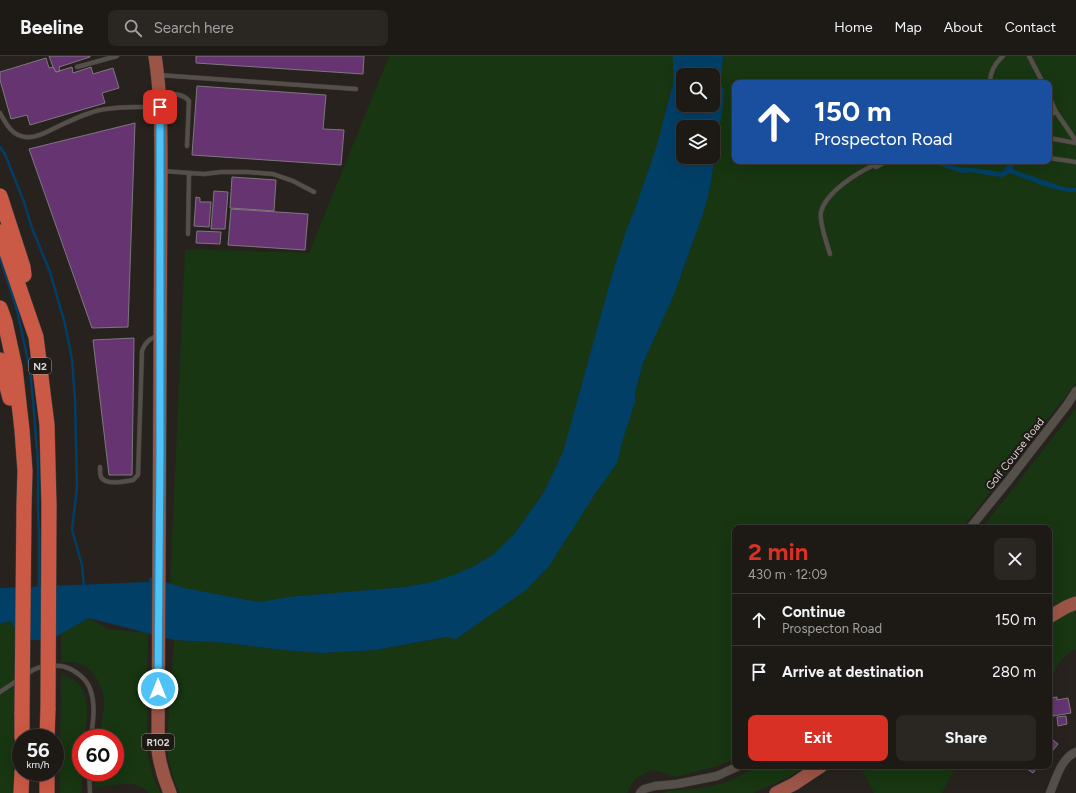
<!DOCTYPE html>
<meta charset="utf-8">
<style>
body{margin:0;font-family:Figtree,sans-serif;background:#2a2723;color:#f1f3f6;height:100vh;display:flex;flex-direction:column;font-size:15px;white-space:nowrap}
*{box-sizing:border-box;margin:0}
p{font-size:13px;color:#a0a1a1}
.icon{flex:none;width:22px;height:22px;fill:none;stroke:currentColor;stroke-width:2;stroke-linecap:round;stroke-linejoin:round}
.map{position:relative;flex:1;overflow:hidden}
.panel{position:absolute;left:732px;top:469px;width:320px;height:244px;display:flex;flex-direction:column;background:#1d1a16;border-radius:8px;box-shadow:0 4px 16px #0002,0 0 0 1px #3b3835}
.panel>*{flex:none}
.banner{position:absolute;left:732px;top:24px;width:320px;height:84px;border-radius:8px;box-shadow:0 4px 16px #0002,0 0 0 1px #3b3835;background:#1a4fa0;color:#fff;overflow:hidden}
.fabs{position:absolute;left:676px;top:12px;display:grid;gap:8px}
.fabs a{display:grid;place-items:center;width:44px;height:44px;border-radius:8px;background:#1d1a16;box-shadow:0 4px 16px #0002,0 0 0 1px #3b3835;font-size:20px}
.speed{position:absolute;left:12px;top:673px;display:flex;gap:8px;font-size:20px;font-weight:700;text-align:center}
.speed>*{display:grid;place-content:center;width:52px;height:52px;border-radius:50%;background:#1d1a16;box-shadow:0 4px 16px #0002,0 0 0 1px #3b3835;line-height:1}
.speed small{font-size:10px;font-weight:400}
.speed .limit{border:6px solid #d22;background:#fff;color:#111}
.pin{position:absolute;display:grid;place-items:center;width:34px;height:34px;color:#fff;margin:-17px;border-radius:8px;box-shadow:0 2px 6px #0006}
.me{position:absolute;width:44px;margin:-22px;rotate:0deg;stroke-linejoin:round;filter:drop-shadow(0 0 3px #0008)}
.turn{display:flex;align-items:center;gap:14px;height:84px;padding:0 16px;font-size:18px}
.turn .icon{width:52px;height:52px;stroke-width:2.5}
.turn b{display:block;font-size:28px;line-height:34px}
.round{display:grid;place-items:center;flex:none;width:42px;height:42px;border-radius:8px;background:#2a2723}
.head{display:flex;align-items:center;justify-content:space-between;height:68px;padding:0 16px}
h1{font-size:24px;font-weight:700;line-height:30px;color:#d93025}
.primary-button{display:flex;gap:8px;margin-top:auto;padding:8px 16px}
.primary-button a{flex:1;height:46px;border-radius:8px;background:#d93025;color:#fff;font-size:16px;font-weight:700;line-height:46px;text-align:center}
.primary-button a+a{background:#2a2723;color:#f1f3f6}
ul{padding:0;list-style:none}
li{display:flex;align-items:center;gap:12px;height:52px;padding:0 16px;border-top:1px solid #3b3835}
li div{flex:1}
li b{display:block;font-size:15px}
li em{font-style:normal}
header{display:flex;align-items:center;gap:24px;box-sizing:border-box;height:56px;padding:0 20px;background:#1d1a16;border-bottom:1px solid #3b3835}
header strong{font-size:19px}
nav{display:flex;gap:22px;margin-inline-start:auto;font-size:14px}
.search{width:280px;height:36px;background:#2a2723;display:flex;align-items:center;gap:10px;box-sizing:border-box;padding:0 14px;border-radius:8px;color:#a0a1a1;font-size:15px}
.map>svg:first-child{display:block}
.green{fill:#173611;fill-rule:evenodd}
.water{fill:#023f67;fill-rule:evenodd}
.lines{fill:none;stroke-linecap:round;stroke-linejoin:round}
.stream{stroke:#023f67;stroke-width:2.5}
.building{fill:#653471;stroke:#7e787f}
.lane-casing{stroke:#44403d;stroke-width:5}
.street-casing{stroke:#44403d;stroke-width:9}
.primary-casing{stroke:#44403d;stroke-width:14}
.highway-casing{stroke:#44403d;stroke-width:16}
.lane{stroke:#554f4a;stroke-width:4}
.street{stroke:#554f4a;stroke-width:8}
.primary{stroke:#9b5547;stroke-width:13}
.highway{stroke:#ca5945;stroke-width:15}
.highway-bridge-casing{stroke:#44403d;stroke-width:16;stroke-linecap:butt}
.highway-bridge{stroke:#ca5945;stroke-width:15}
.route-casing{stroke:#337fa1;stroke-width:10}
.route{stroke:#4fc3f7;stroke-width:7}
.labels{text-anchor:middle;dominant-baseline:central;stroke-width:4;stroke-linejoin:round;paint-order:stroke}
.shield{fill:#1e1915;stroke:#a19d99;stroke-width:1}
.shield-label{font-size:10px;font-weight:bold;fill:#d9d5d2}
.street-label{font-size:11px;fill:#d9d5d2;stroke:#1e1915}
</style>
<header>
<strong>Beeline</strong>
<div class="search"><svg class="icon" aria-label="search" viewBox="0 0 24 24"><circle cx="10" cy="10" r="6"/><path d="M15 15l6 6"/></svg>Search here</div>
<nav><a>Home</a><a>Map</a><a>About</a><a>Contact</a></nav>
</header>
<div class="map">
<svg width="1076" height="737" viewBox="0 0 1076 737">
<rect width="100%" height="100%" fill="#27221e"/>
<path class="green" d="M389,0H674L676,39L596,304L555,423L529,463L494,498L460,518L428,527L404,531L288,541L259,546L170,530L185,193L309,197Z
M723,0H1076V327L962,472H735V703L717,710L675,721L662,716L651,714L635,723L627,737H180L174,725L166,693L174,584L227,587L283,594L321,597L376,594L453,580L629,359L643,307L684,212L713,101C713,67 721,34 723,0ZM735,27H1049V105H735Z
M1076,352V593C1060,600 1054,615 1049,630V472H982Z
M89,562L108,573L148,577L147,696L153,720L161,737H149C137,722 111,730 95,732L94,723L95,716H115V682H99C100,671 104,656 104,645C104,640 102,635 100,630C93,611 82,605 61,606V577Z
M10,565L15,572L13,737H0V568Z
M61,618C66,620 71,622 75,625C92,637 87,665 84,682H81L82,737H60Z
M757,710H805L790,720L776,727L753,737H662C672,733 683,734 693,733C716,731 738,723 757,710Z
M860,710H956L942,737H874Z"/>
<path class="water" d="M673,0H723L721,26L724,36L723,49L711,125L708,140L703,158L673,241L643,307L635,337V346L623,383L617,407L595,438L549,510L526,534L456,583L446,581L376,594L321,597L283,594L227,587L174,584L89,562L48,585L23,583L10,565L0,568V532L149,526L150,521L184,532L259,546L288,541L404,531L428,527L454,519L474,510L494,498L515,477L544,436L563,396L613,216L627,172L635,153L657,89L673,28ZM683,19H713V49H683ZM683,71H713V101H683Z
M915,105H931L963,112H973L1002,116L1011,105H1018L1013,111L1014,114L1066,132H1076V136C1055,136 1030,124 1010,117L1002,121L993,120L971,116L962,117L935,108Z"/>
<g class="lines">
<path class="stream" d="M0,91L5,98L24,146L32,172L50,216L65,268L72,303L75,343L77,431L72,474L82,509L84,532
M0,202L17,254L30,314L33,344L38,406V454L39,479V533"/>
</g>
<path class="building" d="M49,0H90V1L59,11L60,15L56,16L53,11Z
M196,0H364L363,18L196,7Z
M46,2L49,12L53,11L56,16L72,11L73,17L91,11L93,18L113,12L119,32L102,37L105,47L30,69L27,59L11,63L0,24V16Z
M197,30L326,39L323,73L344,74L341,109L192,99Z
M135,67L128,271L92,272L29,93Z
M232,121L276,124L274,155L230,152Z
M214,135L228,136L225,173H211Z
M196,141L200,142V146H211L209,171L194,170Z
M231,153L308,158L305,194L228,189Z
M197,175L221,176L220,188L196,187Z
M134,282L132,419H109L93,284Z
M1057,641V644L1068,642L1071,657L1053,660L1050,642Z
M1066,660L1067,668L1058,670L1057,661Z
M1049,681L1058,688L1049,699Z
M1023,710H1038L1033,717Z"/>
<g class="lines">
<g class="lane-casing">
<path id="lane" d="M1029,0L1043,27
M77,11L117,0
M159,19L356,33
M990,27C990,16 995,7 1003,0
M162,37C171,38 183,37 189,45L187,90
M1049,41L1056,56
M0,57C6,67 11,79 25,81C36,83 50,74 59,70C72,64 86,57 100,54C118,50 139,51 158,51
M1049,59L1056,56L1076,85
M1049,82L1076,87
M1049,102L1076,106
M163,115L204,118L221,116H247L273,118L293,125L314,136
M188,178L189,118
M830,198C827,188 819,166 821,156C826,136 857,117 874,109L876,111L887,105
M100,411C100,415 100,419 101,421C106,430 125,425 133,424L138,419L142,295C145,286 150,283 158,279
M27,618C31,615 35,612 41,611C46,610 60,609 65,611C75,614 87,623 90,633C96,648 93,666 91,682
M0,636L18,624
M89,716L90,737"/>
</g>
<g class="street-casing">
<path id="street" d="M970,472L1009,424L1067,349L1076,335
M640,737L644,733L655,730L677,728L717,720L739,710
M1050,737C1056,723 1061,702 1076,696"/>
</g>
<g class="primary-casing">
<path id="primary" d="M155,0C161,38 161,76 161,115L158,694C160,709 164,723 170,737
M1049,561L1066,551L1076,547
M776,737L794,728L821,710"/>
</g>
<g class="highway-casing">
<path id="highway" d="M0,140L23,211L24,219
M0,176L36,281L47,369L49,450
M0,252L5,266L15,312L22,374L25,415L24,449
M0,304L10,342
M22,682V656
M47,682L48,652
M21,737L22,716
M47,737V716"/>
</g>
<use href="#lane" class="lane"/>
<use href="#street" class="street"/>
<use href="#primary" class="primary"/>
<use href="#highway" class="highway"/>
<g class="highway-bridge-casing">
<path id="highway-bridge" d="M48,652L49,450
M22,656L24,449"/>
</g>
<use href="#highway-bridge" class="highway-bridge"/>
</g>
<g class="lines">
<g class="route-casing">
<path id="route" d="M158,633L160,397V51"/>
</g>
<use href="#route" class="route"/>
</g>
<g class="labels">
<g class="shield">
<rect x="29" y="302" width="22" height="16" rx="3"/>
<rect x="142" y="678" width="32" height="16" rx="3"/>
</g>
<g class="shield-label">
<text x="40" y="310">N2</text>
<text x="158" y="686">R102</text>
</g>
<g class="street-label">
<text transform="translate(1015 398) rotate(-52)">Golf Course Road</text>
</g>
</g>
</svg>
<div class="fabs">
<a><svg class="icon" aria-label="search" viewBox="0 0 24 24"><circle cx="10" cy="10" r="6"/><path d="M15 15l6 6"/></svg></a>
<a><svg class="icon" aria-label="layers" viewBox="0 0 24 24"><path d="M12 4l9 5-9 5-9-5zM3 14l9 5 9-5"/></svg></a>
</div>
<div class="speed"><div>56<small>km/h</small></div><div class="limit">60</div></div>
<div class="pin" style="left:160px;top:51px;background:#d93025"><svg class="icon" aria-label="arrive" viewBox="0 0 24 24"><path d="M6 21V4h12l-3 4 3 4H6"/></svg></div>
<svg class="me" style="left:158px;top:633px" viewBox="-20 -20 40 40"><circle r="17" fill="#4fc3f7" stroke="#fff" stroke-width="3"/><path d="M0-11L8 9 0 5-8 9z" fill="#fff"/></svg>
<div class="banner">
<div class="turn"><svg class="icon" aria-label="ahead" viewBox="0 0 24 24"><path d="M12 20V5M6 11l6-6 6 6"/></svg><div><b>150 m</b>Prospecton Road</div></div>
</div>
<section class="panel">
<div class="head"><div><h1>2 min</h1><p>430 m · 12:09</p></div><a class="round"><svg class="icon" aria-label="close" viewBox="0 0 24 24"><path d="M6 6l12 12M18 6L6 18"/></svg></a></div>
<ul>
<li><svg class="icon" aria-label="ahead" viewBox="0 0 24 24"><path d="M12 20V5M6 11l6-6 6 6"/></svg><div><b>Continue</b><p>Prospecton Road</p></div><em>150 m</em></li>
<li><svg class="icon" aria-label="arrive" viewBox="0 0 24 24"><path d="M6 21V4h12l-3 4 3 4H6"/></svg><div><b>Arrive at destination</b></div><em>280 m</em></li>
</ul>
<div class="primary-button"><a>Exit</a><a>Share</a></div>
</section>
</div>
